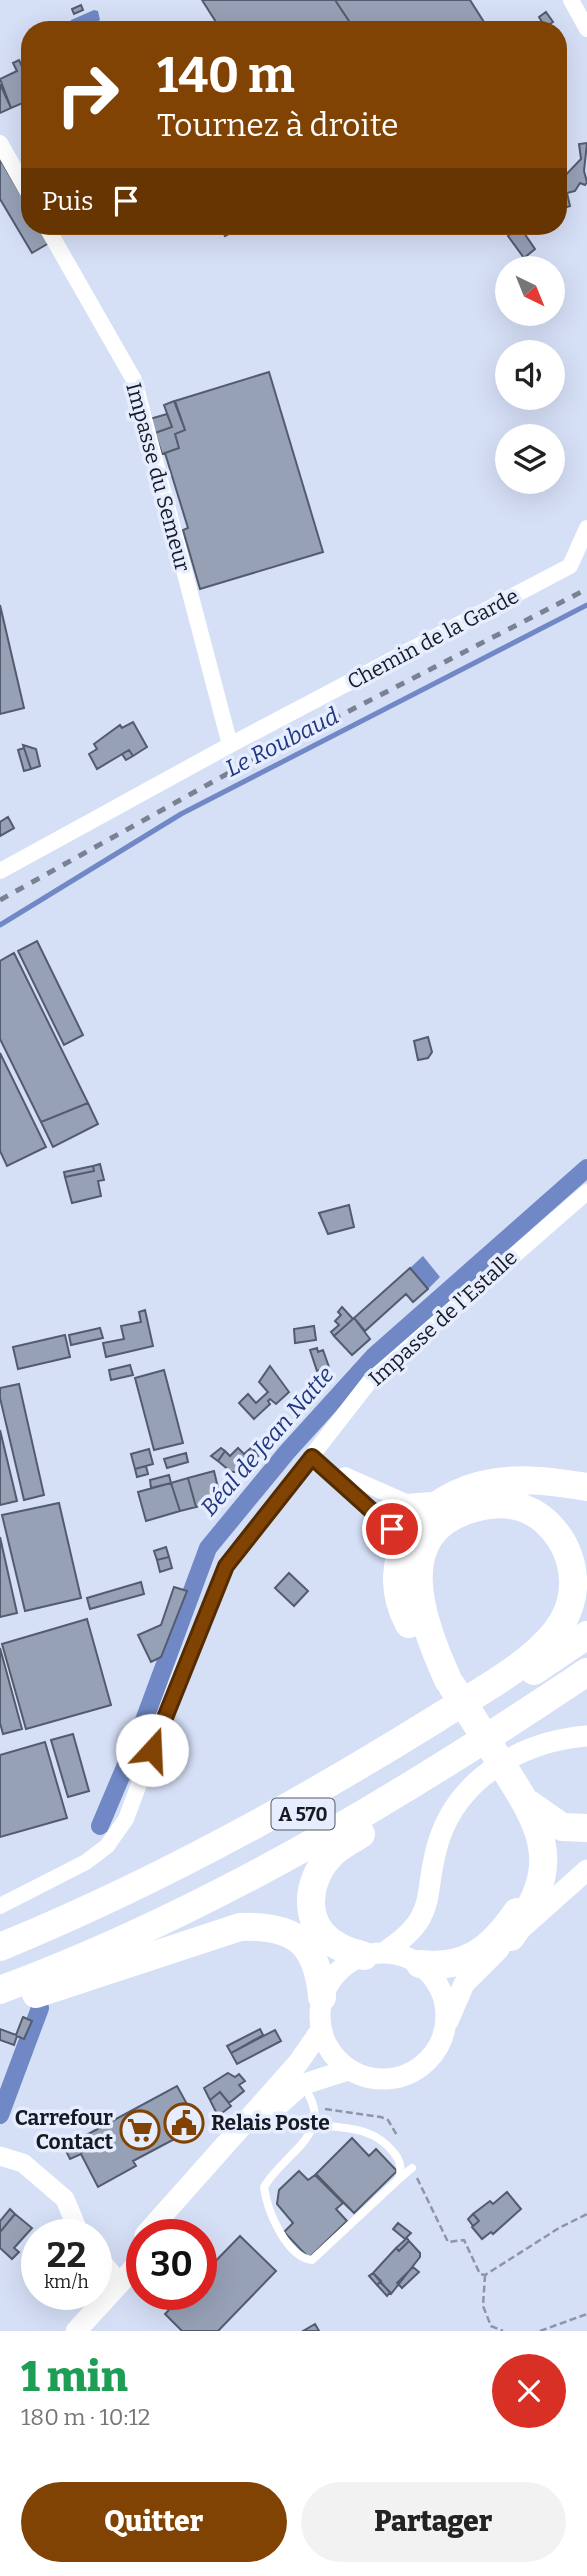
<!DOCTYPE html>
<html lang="fr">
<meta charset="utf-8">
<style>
body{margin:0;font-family:Bitter,serif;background:#f2f2f2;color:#222;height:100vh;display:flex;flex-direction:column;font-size:26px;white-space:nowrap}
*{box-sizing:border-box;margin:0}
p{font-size:23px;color:#767676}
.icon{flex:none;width:38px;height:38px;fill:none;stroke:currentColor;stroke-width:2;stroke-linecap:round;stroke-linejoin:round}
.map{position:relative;height:2331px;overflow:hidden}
.side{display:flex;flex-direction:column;background:#fff;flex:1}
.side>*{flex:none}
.banner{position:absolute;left:21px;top:21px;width:546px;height:214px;border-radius:28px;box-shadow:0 7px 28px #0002;background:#814303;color:#fff;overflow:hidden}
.needle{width:46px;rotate:137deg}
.controls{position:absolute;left:495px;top:256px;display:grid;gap:14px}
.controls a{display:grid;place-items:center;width:70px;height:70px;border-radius:50%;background:#fff;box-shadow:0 7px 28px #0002;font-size:35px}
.speed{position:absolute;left:21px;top:2219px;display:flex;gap:14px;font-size:35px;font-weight:700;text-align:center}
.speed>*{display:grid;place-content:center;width:91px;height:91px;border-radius:50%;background:#fff;box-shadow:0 7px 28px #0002;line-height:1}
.speed small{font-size:18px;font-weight:400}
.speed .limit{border:10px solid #d22;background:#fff;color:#111}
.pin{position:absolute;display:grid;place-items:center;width:60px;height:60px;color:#fff;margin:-30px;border:4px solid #fff;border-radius:50%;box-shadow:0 2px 7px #0007}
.me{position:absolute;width:77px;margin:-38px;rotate:20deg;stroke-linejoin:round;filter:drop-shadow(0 0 5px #0008)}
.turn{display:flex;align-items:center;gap:24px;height:147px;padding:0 21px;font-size:32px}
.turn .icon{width:91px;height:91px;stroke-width:2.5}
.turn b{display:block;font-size:49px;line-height:60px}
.then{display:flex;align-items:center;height:66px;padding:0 21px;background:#0003;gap:14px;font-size:26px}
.round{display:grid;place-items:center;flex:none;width:74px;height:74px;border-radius:37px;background:#f2f2f2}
.headline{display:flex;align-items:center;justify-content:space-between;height:119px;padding:0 21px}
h1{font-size:42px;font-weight:800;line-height:52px;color:#1e9e55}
.button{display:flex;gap:14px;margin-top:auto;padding:14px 21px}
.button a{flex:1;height:80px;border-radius:42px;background:#814303;color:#fff;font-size:28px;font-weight:800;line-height:80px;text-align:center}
.button a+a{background:#f2f2f2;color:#222}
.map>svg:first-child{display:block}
.water{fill:#7088c5}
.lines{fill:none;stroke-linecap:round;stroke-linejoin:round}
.stream{stroke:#7088c5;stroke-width:5}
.canal{stroke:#7088c5;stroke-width:18}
.building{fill:#97a1b6;stroke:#535b6f;stroke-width:2}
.path{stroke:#8e95a7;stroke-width:2.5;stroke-dasharray:7 3.5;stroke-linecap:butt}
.service{stroke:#fff;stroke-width:8}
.minor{stroke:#fff;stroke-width:16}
.tertiary{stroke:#fff;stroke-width:19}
.secondary{stroke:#fff;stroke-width:21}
.motorway{stroke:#fff;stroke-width:28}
.rail{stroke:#7a8191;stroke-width:5;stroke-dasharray:9 9;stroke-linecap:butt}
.route-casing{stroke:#542c02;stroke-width:18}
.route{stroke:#814303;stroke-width:12}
.labels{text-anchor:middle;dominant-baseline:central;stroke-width:7;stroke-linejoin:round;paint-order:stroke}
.shield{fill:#e5edff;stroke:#555964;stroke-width:2}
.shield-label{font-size:19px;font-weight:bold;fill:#171a22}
.street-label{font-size:21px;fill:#171a22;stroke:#e5edff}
.poi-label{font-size:21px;font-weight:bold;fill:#171a22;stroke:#e5edff;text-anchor:end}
.water-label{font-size:23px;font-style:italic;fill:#20367f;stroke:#e5edff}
</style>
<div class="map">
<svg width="587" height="2331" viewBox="0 0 587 2331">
<rect width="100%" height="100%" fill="#d5dff6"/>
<path class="water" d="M94,10L98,11L100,20L80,30H68L71,20Z
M423,1256L440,1277L428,1289L410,1268Z"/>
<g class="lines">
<path class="stream" d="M0,925L181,814L587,605"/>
<path class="canal" d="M100,1826L139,1734L208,1548L287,1452L374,1356L587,1168
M0,2115L40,2008"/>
</g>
<path class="building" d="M202,0H335L355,30H221Z
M335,0H470L489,30H355Z
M81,5L83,10L74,14L72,9Z
M546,12L553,22L545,27L539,17Z
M19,60L29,82L23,84L30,100L11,108L0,79L17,71L13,63Z
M0,84L11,108L0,113Z
M587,143L584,171L587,182L585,185L580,183L575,191L567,193L570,206L560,209L558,183L581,159L579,144Z
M0,159L30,210V226H39L49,243L32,253L0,199Z
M220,226H243L225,236Z
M520,227L535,249L524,258L508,236Z
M269,372L323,552L200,589L183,530L188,528L165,453L179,448L175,434L185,430L175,401Z
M174,401L185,430L175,434L179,448L162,454L155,433L172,427L164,405Z
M167,414L172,427L155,433L150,419Z
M0,605L24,708L0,714Z
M133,722L147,747L133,756L129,750L97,769L89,754L97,749L94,744L120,725L122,728Z
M23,745L36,749L40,766L31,769Z
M24,748L31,769L24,771L18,750Z
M129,750L133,756L126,760L122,754Z
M8,817L14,828L0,836V822Z
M37,941L83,1035L64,1045L18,951Z
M14,953L88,1103L41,1122L0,1039V961Z
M428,1037L432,1052L428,1058L418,1060L414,1041Z
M0,1053L46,1147L7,1166L0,1151Z
M88,1103L98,1124L53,1147L41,1122Z
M100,1164L104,1180L98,1181L101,1196L72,1203L65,1177L94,1171L93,1166Z
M93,1166L94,1171L65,1177L64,1172Z
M349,1205L354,1227L328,1234L319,1213Z
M410,1268L428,1289L413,1302L406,1294L365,1331L354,1318Z
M342,1307L353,1319L334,1336L331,1332L339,1325L335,1321L341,1315L338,1312Z
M145,1310L153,1346L106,1357L103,1343L124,1339L121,1326L141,1322L139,1312Z
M354,1318L370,1339L352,1355L334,1336Z
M314,1326L316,1340L295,1343L294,1329Z
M100,1328L103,1338L71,1345L69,1335Z
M65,1335L70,1357L18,1369L13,1347Z
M317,1348L318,1352L323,1350L329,1367L317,1371L310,1350Z
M130,1365L133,1375L111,1380L109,1370Z
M270,1366L289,1392L276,1404L270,1399L268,1401L270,1404L254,1419L239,1403L248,1394L256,1403L268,1392L259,1382Z
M164,1370L183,1443L154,1450L135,1378Z
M19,1384L44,1495L24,1500L0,1398V1388Z
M0,1430L17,1501L0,1505Z
M252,1447L258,1456L238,1472H231L218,1461L225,1451L230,1456L238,1448L244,1454Z
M221,1448L225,1451L218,1461L211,1456Z
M149,1449L153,1464L135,1469L131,1454Z
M186,1453L188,1462L167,1468L164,1459Z
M146,1466L148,1474L137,1477L135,1469Z
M214,1471L221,1500L196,1507L188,1478Z
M169,1475L171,1483L151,1488L150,1480Z
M188,1478L196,1507L180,1511L171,1483Z
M171,1483L180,1511L146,1521L138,1492Z
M59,1503L81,1598L25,1611L2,1515Z
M0,1537L17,1613L0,1617Z
M166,1547L169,1557L157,1560L154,1551Z
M169,1557L172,1568L160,1572L157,1560Z
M289,1573L308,1591L294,1606L275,1588Z
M141,1582L144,1594L90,1609L87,1598Z
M174,1587L187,1591L161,1657L151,1662L138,1635L161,1625Z
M87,1619L111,1705L26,1729L2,1644Z
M0,1648L22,1729L3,1734L0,1723Z
M73,1734L89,1791L68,1797L51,1740Z
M45,1742L67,1818L0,1837V1755Z
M23,2017L32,2021L24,2039L17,2036L14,2045L0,2040V2029L16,2035Z
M260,2029L263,2035L231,2053L227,2046Z
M275,2030L281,2041L237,2064L231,2053Z
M228,2073L235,2077L239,2074L245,2081L239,2085L244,2091L229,2103L220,2092L210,2100L204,2088Z
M177,2086L199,2126L133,2161L136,2166L98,2187L81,2154L70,2159L64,2147Z
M220,2092L231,2106L218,2116L210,2100Z
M352,2138L369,2156L376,2149L397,2171L354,2213L316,2174Z
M299,2171L308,2180L315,2175L343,2203L336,2209L347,2221L309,2258L284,2232L293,2223L277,2204L279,2190Z
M316,2174L354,2213L315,2175Z
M507,2192L521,2209L493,2234L491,2232L482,2239L472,2227L479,2221L473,2214L490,2201L493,2204Z
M10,2209L15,2214L0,2232V2221Z
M15,2214L32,2228L14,2248L19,2252L12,2259L0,2248V2232Z
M473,2214L479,2221L473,2226L468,2219Z
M398,2223L411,2233L405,2239L393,2229Z
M240,2236L276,2271L218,2331H182L165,2314L184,2294H201V2276Z
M407,2238L409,2241L399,2251L396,2248Z
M409,2241L420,2253V2257L391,2294L373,2273L396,2248L399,2251Z
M413,2267L419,2272L402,2288L397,2283Z
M373,2273L381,2281L377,2285L369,2276Z
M380,2282L390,2292L387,2296L377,2285Z
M315,2324L319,2331H303Z"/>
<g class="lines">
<path class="path" d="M325,2109L381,2117L388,2120L398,2137
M417,2178L448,2242L464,2240L480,2274L485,2275L559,2228L587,2214
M485,2275L483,2306L491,2326L503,2331
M540,2331L587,2314"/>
<path class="service" d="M303,2086C338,2133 285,2151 264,2187C267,2210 286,2257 312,2260L399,2179C402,2169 401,2161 394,2153C373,2126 345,2128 313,2125
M399,2179L412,2168"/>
<path class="minor" d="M571,0L587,29
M0,143L30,196
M46,226L134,380L230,745
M0,871L230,745L570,566L587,528
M312,1457L392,1529L406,1537L416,1538
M345,1475L406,1502L443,1499
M0,1906L86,1862L107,1846L126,1819L178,1680L226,1566L370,1381L587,1192"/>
<path class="tertiary" d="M0,2156L23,2163L65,2199L80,2235
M96,2255L114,2276L102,2295"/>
<path class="secondary" d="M523,1927L587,1870
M320 2016a63 63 0 1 1 126 0a63 63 0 1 1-126 0Z
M383,1953C442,1915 421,1896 439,1840C460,1776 524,1741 587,1736
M448,2021L464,1984L499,1949
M271,2112L301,2085L348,2070
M145,2235L298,2063L321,2030
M76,2331L142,2259"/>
<path class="motorway" d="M409,1624C373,1558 423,1494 491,1483C523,1477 555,1482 587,1487
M534,1671L587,1635
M452,1686C470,1713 487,1741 504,1768C547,1834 562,1868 511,1937
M529,1804L562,1827L587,1828
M361,1834C351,1841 337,1847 329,1857C305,1883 302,1927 338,1946C346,1951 356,1953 364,1956
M0,1947C154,1884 298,1805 439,1717C477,1693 541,1660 563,1621C583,1584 572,1542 540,1517C520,1502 498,1502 475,1508C386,1531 423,1624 448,1680
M420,1964C466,1969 491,1950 517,1912
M0,1990C210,1912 402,1796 587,1672
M36,1994L240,1927C294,1925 317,1941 322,1997"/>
<path class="rail" d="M0,900L234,770L587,589"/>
</g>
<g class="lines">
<g class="route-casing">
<path id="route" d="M152,1750L226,1566L312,1457L392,1529"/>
</g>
<use href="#route" class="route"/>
</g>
<defs>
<g id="civic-ring" transform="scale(2.0125)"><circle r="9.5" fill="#e5edff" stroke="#814303" stroke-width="1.5"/><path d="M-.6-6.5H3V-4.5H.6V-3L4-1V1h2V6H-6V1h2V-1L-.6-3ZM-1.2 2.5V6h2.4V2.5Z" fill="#814303"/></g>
<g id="supermarket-ring" transform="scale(2.0125)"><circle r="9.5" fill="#e5edff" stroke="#814303" stroke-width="1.5"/><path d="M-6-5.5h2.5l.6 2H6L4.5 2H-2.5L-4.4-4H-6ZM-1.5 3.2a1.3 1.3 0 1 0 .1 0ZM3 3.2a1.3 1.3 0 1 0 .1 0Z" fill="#814303"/></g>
</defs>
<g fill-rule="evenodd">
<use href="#civic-ring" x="184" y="2123"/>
<use href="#supermarket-ring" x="140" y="2130"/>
</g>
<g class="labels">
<rect class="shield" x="271.5" y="1798.5" width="63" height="31" rx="5"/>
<g class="shield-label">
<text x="303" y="1814">A 570</text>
</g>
<g class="street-label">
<text transform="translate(158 477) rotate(75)">Impasse du Semeur</text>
<text transform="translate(433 639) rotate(-28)">Chemin de la Garde</text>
<text transform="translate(443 1318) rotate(-42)">Impasse de l'Estalle</text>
</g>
<g class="poi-label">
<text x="113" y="2118">Carrefour<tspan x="113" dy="24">Contact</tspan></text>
<text x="211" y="2123" text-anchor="start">Relais Poste</text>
</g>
<g class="water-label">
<text transform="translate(282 742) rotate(-27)">Le Roubaud</text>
<text transform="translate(267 1441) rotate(-49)">Béal de Jean Natte</text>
</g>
</g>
</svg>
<div class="controls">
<a><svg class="needle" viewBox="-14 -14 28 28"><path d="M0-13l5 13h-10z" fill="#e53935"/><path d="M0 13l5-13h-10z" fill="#767676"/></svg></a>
<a><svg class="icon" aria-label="sound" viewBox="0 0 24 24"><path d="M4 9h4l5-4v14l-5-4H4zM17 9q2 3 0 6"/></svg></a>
<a><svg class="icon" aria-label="layers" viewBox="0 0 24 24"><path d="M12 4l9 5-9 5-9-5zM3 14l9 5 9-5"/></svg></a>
</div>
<div class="speed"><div>22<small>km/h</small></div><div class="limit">30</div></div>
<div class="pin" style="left:392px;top:1529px;background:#d93025"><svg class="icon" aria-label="arrive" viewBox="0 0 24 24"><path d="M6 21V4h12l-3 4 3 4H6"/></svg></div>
<svg class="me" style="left:152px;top:1750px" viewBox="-20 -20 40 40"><circle r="19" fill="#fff"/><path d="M0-13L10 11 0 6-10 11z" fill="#814303"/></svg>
<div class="banner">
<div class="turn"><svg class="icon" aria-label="right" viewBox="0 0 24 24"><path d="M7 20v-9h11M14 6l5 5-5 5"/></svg><div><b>140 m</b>Tournez à droite</div></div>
<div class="then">Puis<svg class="icon" aria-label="arrive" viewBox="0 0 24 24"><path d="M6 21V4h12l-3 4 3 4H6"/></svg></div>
</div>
</div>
<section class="side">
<div class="headline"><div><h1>1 min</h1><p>180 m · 10:12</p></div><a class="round" style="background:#d93025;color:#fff"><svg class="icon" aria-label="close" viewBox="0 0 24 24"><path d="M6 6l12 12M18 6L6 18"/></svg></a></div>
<div class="button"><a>Quitter</a><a>Partager</a></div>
</section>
